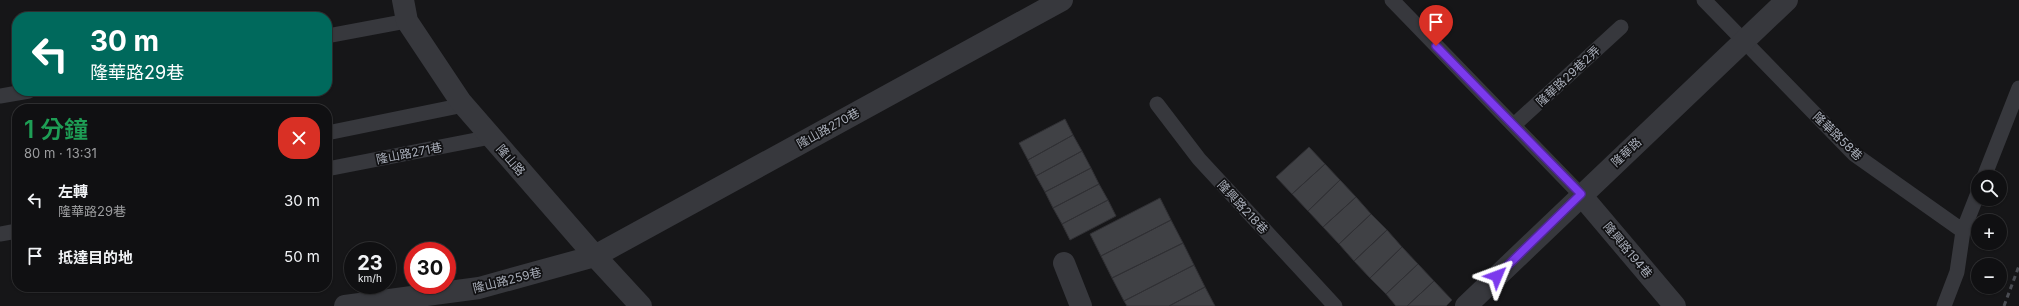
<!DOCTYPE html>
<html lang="zh-TW">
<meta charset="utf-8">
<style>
body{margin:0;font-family:Inter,"Noto Sans TC",sans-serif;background:#1e1e20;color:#f1f3f6;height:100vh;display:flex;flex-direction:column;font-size:15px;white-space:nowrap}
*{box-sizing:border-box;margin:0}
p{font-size:13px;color:#9c9d9f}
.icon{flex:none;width:22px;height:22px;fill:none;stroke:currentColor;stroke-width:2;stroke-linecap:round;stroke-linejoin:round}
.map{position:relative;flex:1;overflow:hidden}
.side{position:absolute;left:12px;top:104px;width:320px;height:188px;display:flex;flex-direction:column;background:#101012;border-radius:16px;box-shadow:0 1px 3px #0004,0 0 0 1px #303032}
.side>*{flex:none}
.hud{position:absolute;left:12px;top:12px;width:320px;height:84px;border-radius:16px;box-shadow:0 1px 3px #0004,0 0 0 1px #303032;background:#00695c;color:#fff;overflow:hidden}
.buttons{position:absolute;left:1971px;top:170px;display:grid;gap:8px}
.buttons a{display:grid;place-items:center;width:36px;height:36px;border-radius:50%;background:#101012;box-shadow:0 1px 3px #0004,0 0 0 1px #303032;font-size:20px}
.speed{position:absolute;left:344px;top:242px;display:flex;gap:8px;font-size:20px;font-weight:700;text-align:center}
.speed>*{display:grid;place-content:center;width:52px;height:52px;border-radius:50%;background:#101012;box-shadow:0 1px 3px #0004,0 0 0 1px #303032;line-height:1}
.speed small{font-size:10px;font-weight:400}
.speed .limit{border:6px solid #d22;background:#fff;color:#111}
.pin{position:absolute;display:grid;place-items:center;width:34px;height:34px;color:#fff;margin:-41px -17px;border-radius:50% 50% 50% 0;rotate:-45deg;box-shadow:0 0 4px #0007}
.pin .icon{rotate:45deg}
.me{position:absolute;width:44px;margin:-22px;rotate:46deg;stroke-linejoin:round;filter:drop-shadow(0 0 3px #0008)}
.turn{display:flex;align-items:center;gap:14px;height:84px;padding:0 12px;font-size:18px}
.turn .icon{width:52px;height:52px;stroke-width:2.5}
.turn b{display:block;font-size:28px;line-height:34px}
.round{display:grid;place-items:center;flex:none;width:42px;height:42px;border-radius:16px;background:#1e1e20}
.overview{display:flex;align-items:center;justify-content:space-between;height:68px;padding:0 12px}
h1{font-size:24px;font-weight:600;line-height:30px;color:#1e9e55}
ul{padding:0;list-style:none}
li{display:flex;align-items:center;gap:12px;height:56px;padding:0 12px}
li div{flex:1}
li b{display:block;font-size:15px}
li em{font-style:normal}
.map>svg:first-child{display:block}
.building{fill:#404145;stroke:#303034}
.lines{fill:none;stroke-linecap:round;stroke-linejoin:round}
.service{stroke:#37383d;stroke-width:15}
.minor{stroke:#37383d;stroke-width:22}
.rail{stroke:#4a4c52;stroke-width:3;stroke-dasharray:5 4;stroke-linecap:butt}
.route-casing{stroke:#51269a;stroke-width:10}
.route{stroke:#7c3aed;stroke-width:7}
.labels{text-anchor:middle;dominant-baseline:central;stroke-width:3.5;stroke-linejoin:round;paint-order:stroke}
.street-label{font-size:12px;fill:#a8adb8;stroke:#111113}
</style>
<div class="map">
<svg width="2019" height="306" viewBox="0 0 2019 306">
<rect width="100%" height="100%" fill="#161618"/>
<path class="building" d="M1065,119L1073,135L1028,160L1019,143Z
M1073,135L1082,151L1036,176L1028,160Z
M1309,147L1325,164L1292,194L1276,177Z
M1082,151L1091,168L1045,192L1036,176Z
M1325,164L1340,180L1308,211L1292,194Z
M1091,168L1099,184L1053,208L1045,192Z
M1340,180L1356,197L1323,227L1308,211Z
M1099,184L1108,200L1062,224L1053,208Z
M1356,197L1371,214L1339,244L1323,227Z
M1160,198L1171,220L1101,256L1090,234Z
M1108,200L1116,216L1070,240L1062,224Z
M1371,214L1387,230L1354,261L1339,244Z
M1171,220L1183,243L1112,278L1101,256Z
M1387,230L1402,247L1370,278L1354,261Z
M1183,243L1194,265L1124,301L1112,278Z
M1402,247L1418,264L1386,294L1370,278Z
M1418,264L1434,281L1407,306H1396L1386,294Z
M1194,265L1205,287L1169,306H1127L1124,301Z
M1434,281L1452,300L1446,306H1407Z
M1205,287L1215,306H1169Z"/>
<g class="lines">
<path class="service" d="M1392,0L1581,195
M1704,0L1854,154L1963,231
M327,36L407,21
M0,96L29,91
M1157,104L1199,159L1335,306
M1514,125L1621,27
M327,133L464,105
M327,169L491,137
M1984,177L2019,88
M0,234L17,231
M1944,306L1957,272L1963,231L1978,193"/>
<path class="minor" d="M403,0L407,21L461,102L595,256L641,306
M1581,195L1675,306
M1064,263L1081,306
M345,306L479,288L595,256L1062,0
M1466,306L1787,0"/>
<path class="rail" d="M2004,306L2019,266"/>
</g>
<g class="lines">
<g class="route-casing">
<path id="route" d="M1436,46L1581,194L1497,276"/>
</g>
<use href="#route" class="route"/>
</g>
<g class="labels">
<g class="street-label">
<text transform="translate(1568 76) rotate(-43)">隆華路29巷2弄</text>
<text transform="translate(828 128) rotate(-29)">隆山路270巷</text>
<text transform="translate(1838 136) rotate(44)">隆華路58巷</text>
<text transform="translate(1626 152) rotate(-43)">隆華路</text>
<text transform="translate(409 153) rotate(-11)">隆山路271巷</text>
<text transform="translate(511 160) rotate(49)">隆山路</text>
<text transform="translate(1243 207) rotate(47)">隆興路218巷</text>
<text transform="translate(1628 250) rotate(50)">隆興路194巷</text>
<text transform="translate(507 280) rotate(-14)">隆山路259巷</text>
</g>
</g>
</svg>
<div class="buttons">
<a><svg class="icon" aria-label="search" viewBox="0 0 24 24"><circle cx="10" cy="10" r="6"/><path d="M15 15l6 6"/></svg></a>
<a>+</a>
<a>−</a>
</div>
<div class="speed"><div>23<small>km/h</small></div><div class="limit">30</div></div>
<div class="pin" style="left:1436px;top:46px;background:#d93025"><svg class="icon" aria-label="arrive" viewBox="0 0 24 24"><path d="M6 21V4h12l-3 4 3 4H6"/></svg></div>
<svg class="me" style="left:1497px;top:276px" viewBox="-20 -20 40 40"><path d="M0-17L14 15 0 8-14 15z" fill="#7c3aed" stroke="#fff" stroke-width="4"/></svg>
<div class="hud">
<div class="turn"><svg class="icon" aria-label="left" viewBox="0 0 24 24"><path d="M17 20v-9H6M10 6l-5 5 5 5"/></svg><div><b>30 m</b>隆華路29巷</div></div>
</div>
<section class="side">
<div class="overview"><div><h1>1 分鐘</h1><p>80 m · 13:31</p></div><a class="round" style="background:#d93025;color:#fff"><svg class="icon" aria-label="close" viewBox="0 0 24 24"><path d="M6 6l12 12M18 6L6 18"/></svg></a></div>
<ul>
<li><svg class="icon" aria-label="left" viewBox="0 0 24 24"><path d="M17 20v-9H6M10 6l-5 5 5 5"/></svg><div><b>左轉</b><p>隆華路29巷</p></div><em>30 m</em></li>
<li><svg class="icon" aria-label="arrive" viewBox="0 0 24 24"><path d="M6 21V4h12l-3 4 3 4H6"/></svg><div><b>抵達目的地</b></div><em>50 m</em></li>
</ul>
</section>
</div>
